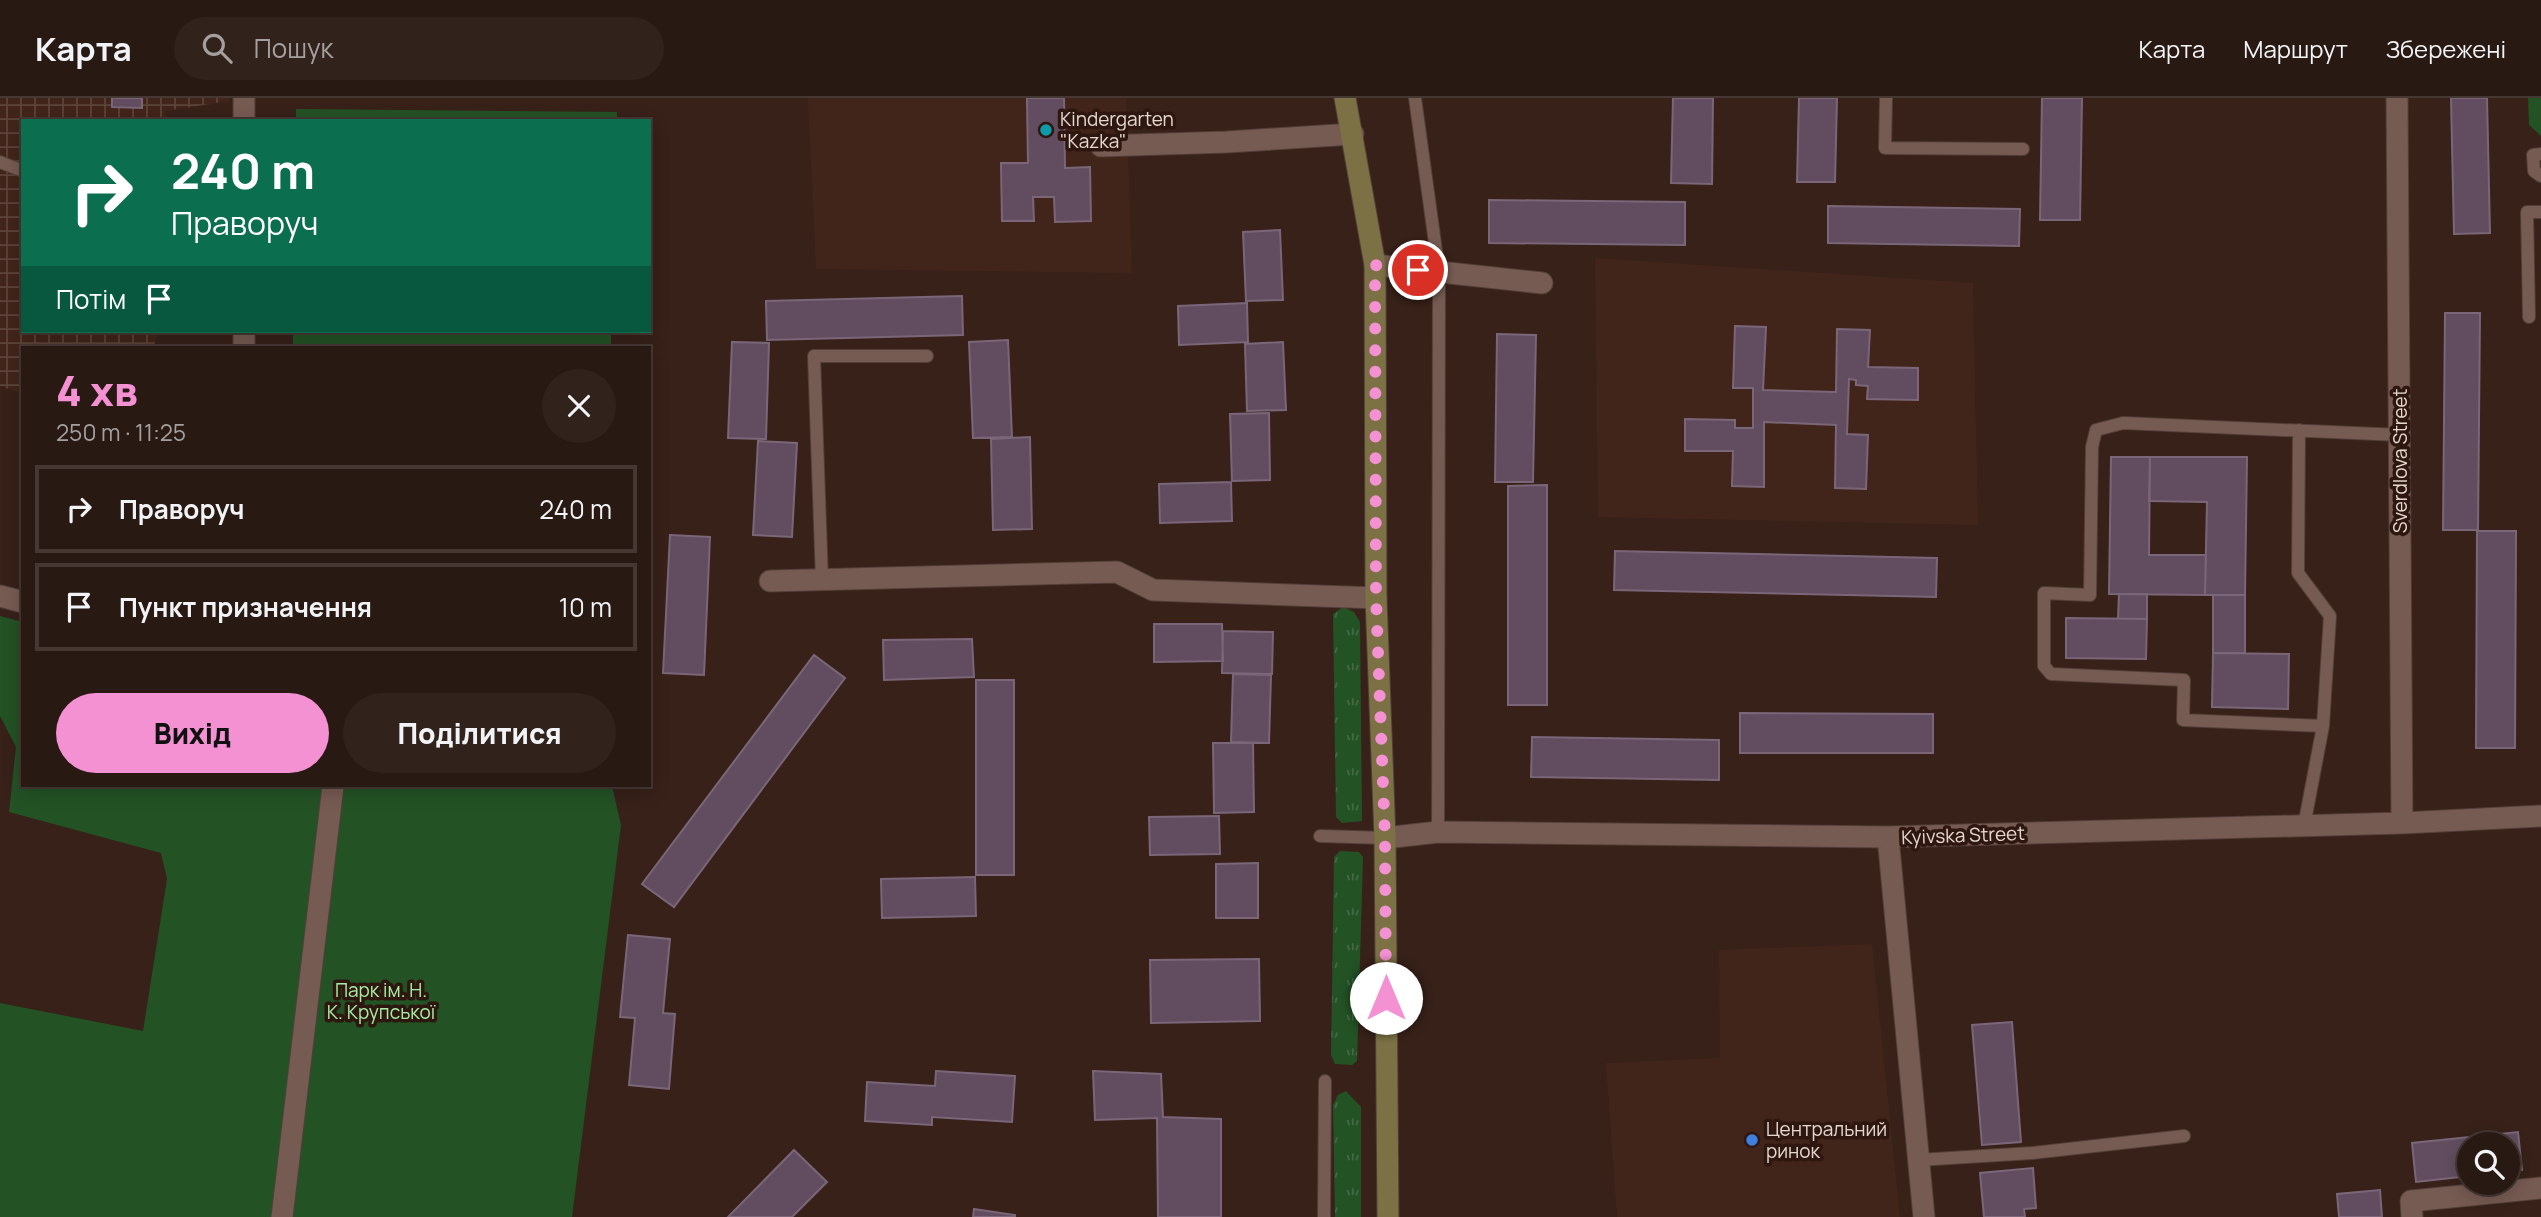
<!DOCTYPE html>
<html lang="uk">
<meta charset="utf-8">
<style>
body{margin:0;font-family:Manrope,sans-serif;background:#31221c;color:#f1f3f6;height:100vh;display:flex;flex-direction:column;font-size:26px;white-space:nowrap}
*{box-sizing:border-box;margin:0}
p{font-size:23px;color:#a5a0a0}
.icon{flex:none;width:38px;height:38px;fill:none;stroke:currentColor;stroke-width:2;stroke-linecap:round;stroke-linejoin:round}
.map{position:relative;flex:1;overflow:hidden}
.sheet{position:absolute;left:21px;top:248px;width:630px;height:441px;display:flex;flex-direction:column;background:#291913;border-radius:0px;box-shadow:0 4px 18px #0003,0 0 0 2px #453833}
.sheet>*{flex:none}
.guide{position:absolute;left:21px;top:21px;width:630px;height:214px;border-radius:0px;box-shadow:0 4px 18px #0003,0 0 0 2px #453833;background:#0b6e4f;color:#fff;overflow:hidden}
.controls{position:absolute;left:2457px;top:1034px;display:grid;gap:14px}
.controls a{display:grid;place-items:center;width:63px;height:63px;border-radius:50%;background:#291913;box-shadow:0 4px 18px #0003,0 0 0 2px #453833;font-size:35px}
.pin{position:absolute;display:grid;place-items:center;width:60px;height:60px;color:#fff;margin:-30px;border:4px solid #fff;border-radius:50%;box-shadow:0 2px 7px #0007}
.me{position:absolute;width:77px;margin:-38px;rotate:0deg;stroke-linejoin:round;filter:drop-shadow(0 0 5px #0008)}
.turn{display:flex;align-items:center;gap:24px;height:147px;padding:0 35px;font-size:32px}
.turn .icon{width:91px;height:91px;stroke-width:2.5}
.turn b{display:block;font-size:49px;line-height:60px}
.then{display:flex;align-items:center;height:66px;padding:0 35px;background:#0003;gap:14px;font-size:26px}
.round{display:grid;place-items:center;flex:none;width:74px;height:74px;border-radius:37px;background:#31221c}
.head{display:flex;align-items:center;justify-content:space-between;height:119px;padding:0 35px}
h1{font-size:42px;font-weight:800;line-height:52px;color:#f491d3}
.primary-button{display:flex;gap:14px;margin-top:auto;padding:14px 35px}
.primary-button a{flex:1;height:80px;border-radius:42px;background:#f491d3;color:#111;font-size:28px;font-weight:800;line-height:80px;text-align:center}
.primary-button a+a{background:#31221c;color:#f1f3f6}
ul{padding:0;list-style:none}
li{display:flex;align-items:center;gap:21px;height:88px;margin:0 14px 10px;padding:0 21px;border:4px solid #453833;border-radius:0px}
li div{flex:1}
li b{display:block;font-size:26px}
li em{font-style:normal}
header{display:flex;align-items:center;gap:42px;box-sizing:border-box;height:98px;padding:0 35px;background:#291913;border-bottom:2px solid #453833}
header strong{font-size:33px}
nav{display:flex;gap:38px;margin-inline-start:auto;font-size:24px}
.search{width:490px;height:63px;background:#31221c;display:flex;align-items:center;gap:18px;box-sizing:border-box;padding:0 24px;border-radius:38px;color:#a5a0a0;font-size:26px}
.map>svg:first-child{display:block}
.built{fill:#42251a}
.industrial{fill:url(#industrial-grid)}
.grass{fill:url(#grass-tufts)}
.park{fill:#235225}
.building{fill:#614d5f;stroke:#7a6678;stroke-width:2}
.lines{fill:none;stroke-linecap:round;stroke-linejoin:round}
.lane-casing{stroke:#523f39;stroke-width:14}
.street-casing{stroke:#523f39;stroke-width:23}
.secondary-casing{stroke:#523f39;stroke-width:23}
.lane{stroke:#765b52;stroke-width:12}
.street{stroke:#765b52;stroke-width:21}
.secondary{stroke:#7b7144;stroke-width:21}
.route{stroke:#f491d3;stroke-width:12;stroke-dasharray:0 21.6}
.culture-dot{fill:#0f9aa8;stroke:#2d170f;stroke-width:2.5}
.shop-dot{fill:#3f7fe0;stroke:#2d170f;stroke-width:2.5}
.labels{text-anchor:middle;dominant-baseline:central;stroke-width:7;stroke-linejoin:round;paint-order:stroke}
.poi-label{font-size:19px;fill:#e5d6d0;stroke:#2d170f;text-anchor:start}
.street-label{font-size:19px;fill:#e5d6d0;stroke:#2d170f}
.park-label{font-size:19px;fill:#a5eda5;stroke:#2d170f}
</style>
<header>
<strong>Карта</strong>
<div class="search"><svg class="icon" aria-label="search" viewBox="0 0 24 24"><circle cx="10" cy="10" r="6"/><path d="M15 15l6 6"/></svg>Пошук</div>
<nav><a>Карта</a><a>Маршрут</a><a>Збережені</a></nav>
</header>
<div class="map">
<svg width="2541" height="1119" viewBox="0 0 2541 1119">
<defs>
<pattern id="industrial-grid" width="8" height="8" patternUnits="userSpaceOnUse" patternTransform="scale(1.75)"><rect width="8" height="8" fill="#42251a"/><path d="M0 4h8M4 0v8" fill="none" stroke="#5d443a"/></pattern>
<pattern id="grass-tufts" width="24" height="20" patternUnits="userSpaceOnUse" patternTransform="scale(1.75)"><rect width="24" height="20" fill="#235225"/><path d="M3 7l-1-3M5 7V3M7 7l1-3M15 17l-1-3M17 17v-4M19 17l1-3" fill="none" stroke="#436a44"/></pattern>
</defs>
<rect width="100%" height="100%" fill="#372119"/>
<path class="built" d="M808,0H1126L1132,175L816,171Z
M1595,160L1973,185L1978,427L1598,419Z
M1872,846L1900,1119H1617L1606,965L1720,960L1719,852Z"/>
<path class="industrial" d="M0,0H229V3L166,13V23H23V233H159L153,250H23V296L0,288Z"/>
<path class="grass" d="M1343,509L1354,514L1360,524L1362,723L1342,725L1336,719L1333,516Z
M1340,753L1359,754L1363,759L1357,963L1352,967L1335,966L1331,957L1334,759Z
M1346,993L1361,1009V1119H1335L1333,1007L1338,997Z"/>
<path class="park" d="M2528,0H2541V38L2529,27Z
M296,11L617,14V23H296Z
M293,233H611V250H293Z
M0,518L23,524V688H612L621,727L572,1119H0V905L143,933L167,781L161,755L9,714L16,649L0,618Z"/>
<path class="building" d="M112,0H142V10L112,9Z
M1027,0H1064L1065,70L1090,69L1091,123L1055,124L1054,99H1033L1034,123H1002L1001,65H1028Z
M1673,0H1713L1712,86L1671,85Z
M1799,0H1837L1835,84H1797Z
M2042,0H2082L2080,122H2040Z
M2451,0H2487L2490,135L2454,136Z
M1489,102L1685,104V147L1489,145Z
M1828,108L2020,111L2019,148L1828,145Z
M1280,132L1283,202L1246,203L1243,134Z
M962,198L963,237L767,242L766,203Z
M1247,205L1248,244L1179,247L1178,208Z
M2445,215H2480L2478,432H2443Z
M1735,228L1766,229L1763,292L1836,294L1837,231L1870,232L1868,269L1918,270V302L1867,301L1868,288L1856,287V282L1849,281L1847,336L1868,337L1866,391L1835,390L1836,327L1764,324V389L1732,388L1733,353H1685V321L1735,322V330H1753V290H1733Z
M1497,236L1536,237L1533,384H1495Z
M1008,242L1012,339L973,340L969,244Z
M732,244L769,245L766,341L728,340Z
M1283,244L1286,312L1247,313L1245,246Z
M1269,315L1270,382L1232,383L1230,316Z
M1030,339L1032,431L993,432L991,341Z
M758,343L797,345L792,439L753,437Z
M2111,359H2150L2149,457H2206L2205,497L2109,496Z
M2150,359H2247L2245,497H2205L2207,404L2149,403Z
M1231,384L1232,423L1160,425L1159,386Z
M1547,387V607H1508V388Z
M2477,433H2516L2515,650H2476Z
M670,437L710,439L704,577L663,575Z
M1615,453L1937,460L1936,499L1614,492Z
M2119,496H2147V521H2118Z
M2213,497H2245V555H2213Z
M2066,520L2147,521L2146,561L2066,560Z
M1154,526H1222L1223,563L1154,564Z
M1223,533L1273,534L1272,576L1222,575Z
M972,541L974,579L884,582L883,542Z
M2213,555L2289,556L2288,611L2212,609Z
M814,557L845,580L674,809L642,786Z
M1233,576L1271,577L1269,645L1231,644Z
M976,582H1014V777H976Z
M1740,615L1933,616V655H1740Z
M1532,639L1719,642V682L1531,679Z
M1213,645H1253L1254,714L1214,715Z
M1219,718L1220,756L1150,757L1149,719Z
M1258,765V820H1216V766Z
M975,779L976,818L882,820L881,781Z
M628,837L670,841L663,915L675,916L669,991L629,987L635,920L620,919Z
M1259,861L1260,923L1151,925L1150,862Z
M2012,924L2021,1044L1982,1047L1972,927Z
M936,973L1015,978L1012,1024L932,1019V1027L865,1023L867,984L935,988Z
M1093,973L1161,976L1163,1019L1221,1021V1119H1158L1157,1020L1095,1022Z
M2518,1034L2522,1072L2508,1074V1046H2469V1078L2416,1084L2412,1045Z
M794,1052L827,1084L792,1119H728Z
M2033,1070L2036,1110L2024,1111L2025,1119H1984L1980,1075Z
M2380,1092L2382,1119H2339L2337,1096Z
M974,1111L1015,1117V1119H973Z"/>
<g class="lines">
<g class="lane-casing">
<path id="lane" d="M1415,0L1439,174L1438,734
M1886,0L1885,50L2023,51
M2541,56L2533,57L2534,73L2541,78
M0,64L23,73
M2529,219L2527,114H2541
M2299,332L2298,475L2330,518L2323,628L2183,622L2184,582L2051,576L2044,568V495L2090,497L2092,349L2096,332L2123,325L2400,337
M822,482L814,258H927
M2304,728L2323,628
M1320,738L1385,740
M1918,1062L2032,1055L2184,1038
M1324,1119L1325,983"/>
</g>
<g class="street-casing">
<path id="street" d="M244,0V23
M2397,0L2402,725
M1101,48L1227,44L1353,36
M1375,167L1542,185
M244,233V250
M770,483L1117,474L1153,492L1376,500
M0,498L23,504
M1888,739L1924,1119
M1385,740L1438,734L1888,739L2402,725L2541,718
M282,1119L333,688
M2412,1119L2411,1103L2541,1090"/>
</g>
<g class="secondary-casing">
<path id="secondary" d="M1345,0L1375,167L1376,500L1385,740L1388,1119"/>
</g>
<use href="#lane" class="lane"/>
<use href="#street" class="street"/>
<use href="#secondary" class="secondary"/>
</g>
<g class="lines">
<path class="route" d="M1386,900L1385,740L1376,500L1375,167L1418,172"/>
</g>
<circle class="culture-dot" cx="1046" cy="32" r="7"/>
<circle class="shop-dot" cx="1752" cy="1042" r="7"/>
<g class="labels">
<g class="poi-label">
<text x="1060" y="21">Kindergarten<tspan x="1060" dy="22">"Kazka"</tspan></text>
<text x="1766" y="1031">Центральний<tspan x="1766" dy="22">ринок</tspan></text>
</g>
<g class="street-label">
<text transform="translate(2400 363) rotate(-90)">Sverdlova Street</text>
<text transform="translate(1963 737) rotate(-2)">Kyivska Street</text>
</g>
<g class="park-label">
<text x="381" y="892">Парк ім. Н.<tspan x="381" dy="22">К. Крупської</tspan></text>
</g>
</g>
</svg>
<div class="controls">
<a><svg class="icon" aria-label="search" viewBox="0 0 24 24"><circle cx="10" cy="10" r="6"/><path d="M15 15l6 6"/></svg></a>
</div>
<div class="pin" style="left:1418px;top:172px;background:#d93025"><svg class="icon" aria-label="arrive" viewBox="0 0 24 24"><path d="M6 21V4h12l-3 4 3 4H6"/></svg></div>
<svg class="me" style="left:1386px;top:900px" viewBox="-20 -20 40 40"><circle r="19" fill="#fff"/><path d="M0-13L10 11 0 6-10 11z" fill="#f491d3"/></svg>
<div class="guide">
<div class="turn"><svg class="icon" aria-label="right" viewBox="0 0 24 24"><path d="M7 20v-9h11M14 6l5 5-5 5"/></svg><div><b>240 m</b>Праворуч</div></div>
<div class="then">Потім<svg class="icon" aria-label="arrive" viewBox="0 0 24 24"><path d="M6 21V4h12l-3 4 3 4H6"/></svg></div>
</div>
<section class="sheet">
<div class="head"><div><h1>4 хв</h1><p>250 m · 11:25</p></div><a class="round"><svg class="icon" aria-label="close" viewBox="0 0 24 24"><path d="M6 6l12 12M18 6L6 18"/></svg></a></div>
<ul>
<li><svg class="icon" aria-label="right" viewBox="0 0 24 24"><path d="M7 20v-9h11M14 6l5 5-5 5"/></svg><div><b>Праворуч</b></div><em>240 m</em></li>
<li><svg class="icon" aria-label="arrive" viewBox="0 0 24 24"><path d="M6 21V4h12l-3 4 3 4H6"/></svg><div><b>Пункт призначення</b></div><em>10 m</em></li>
</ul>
<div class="primary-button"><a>Вихід</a><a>Поділитися</a></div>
</section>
</div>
